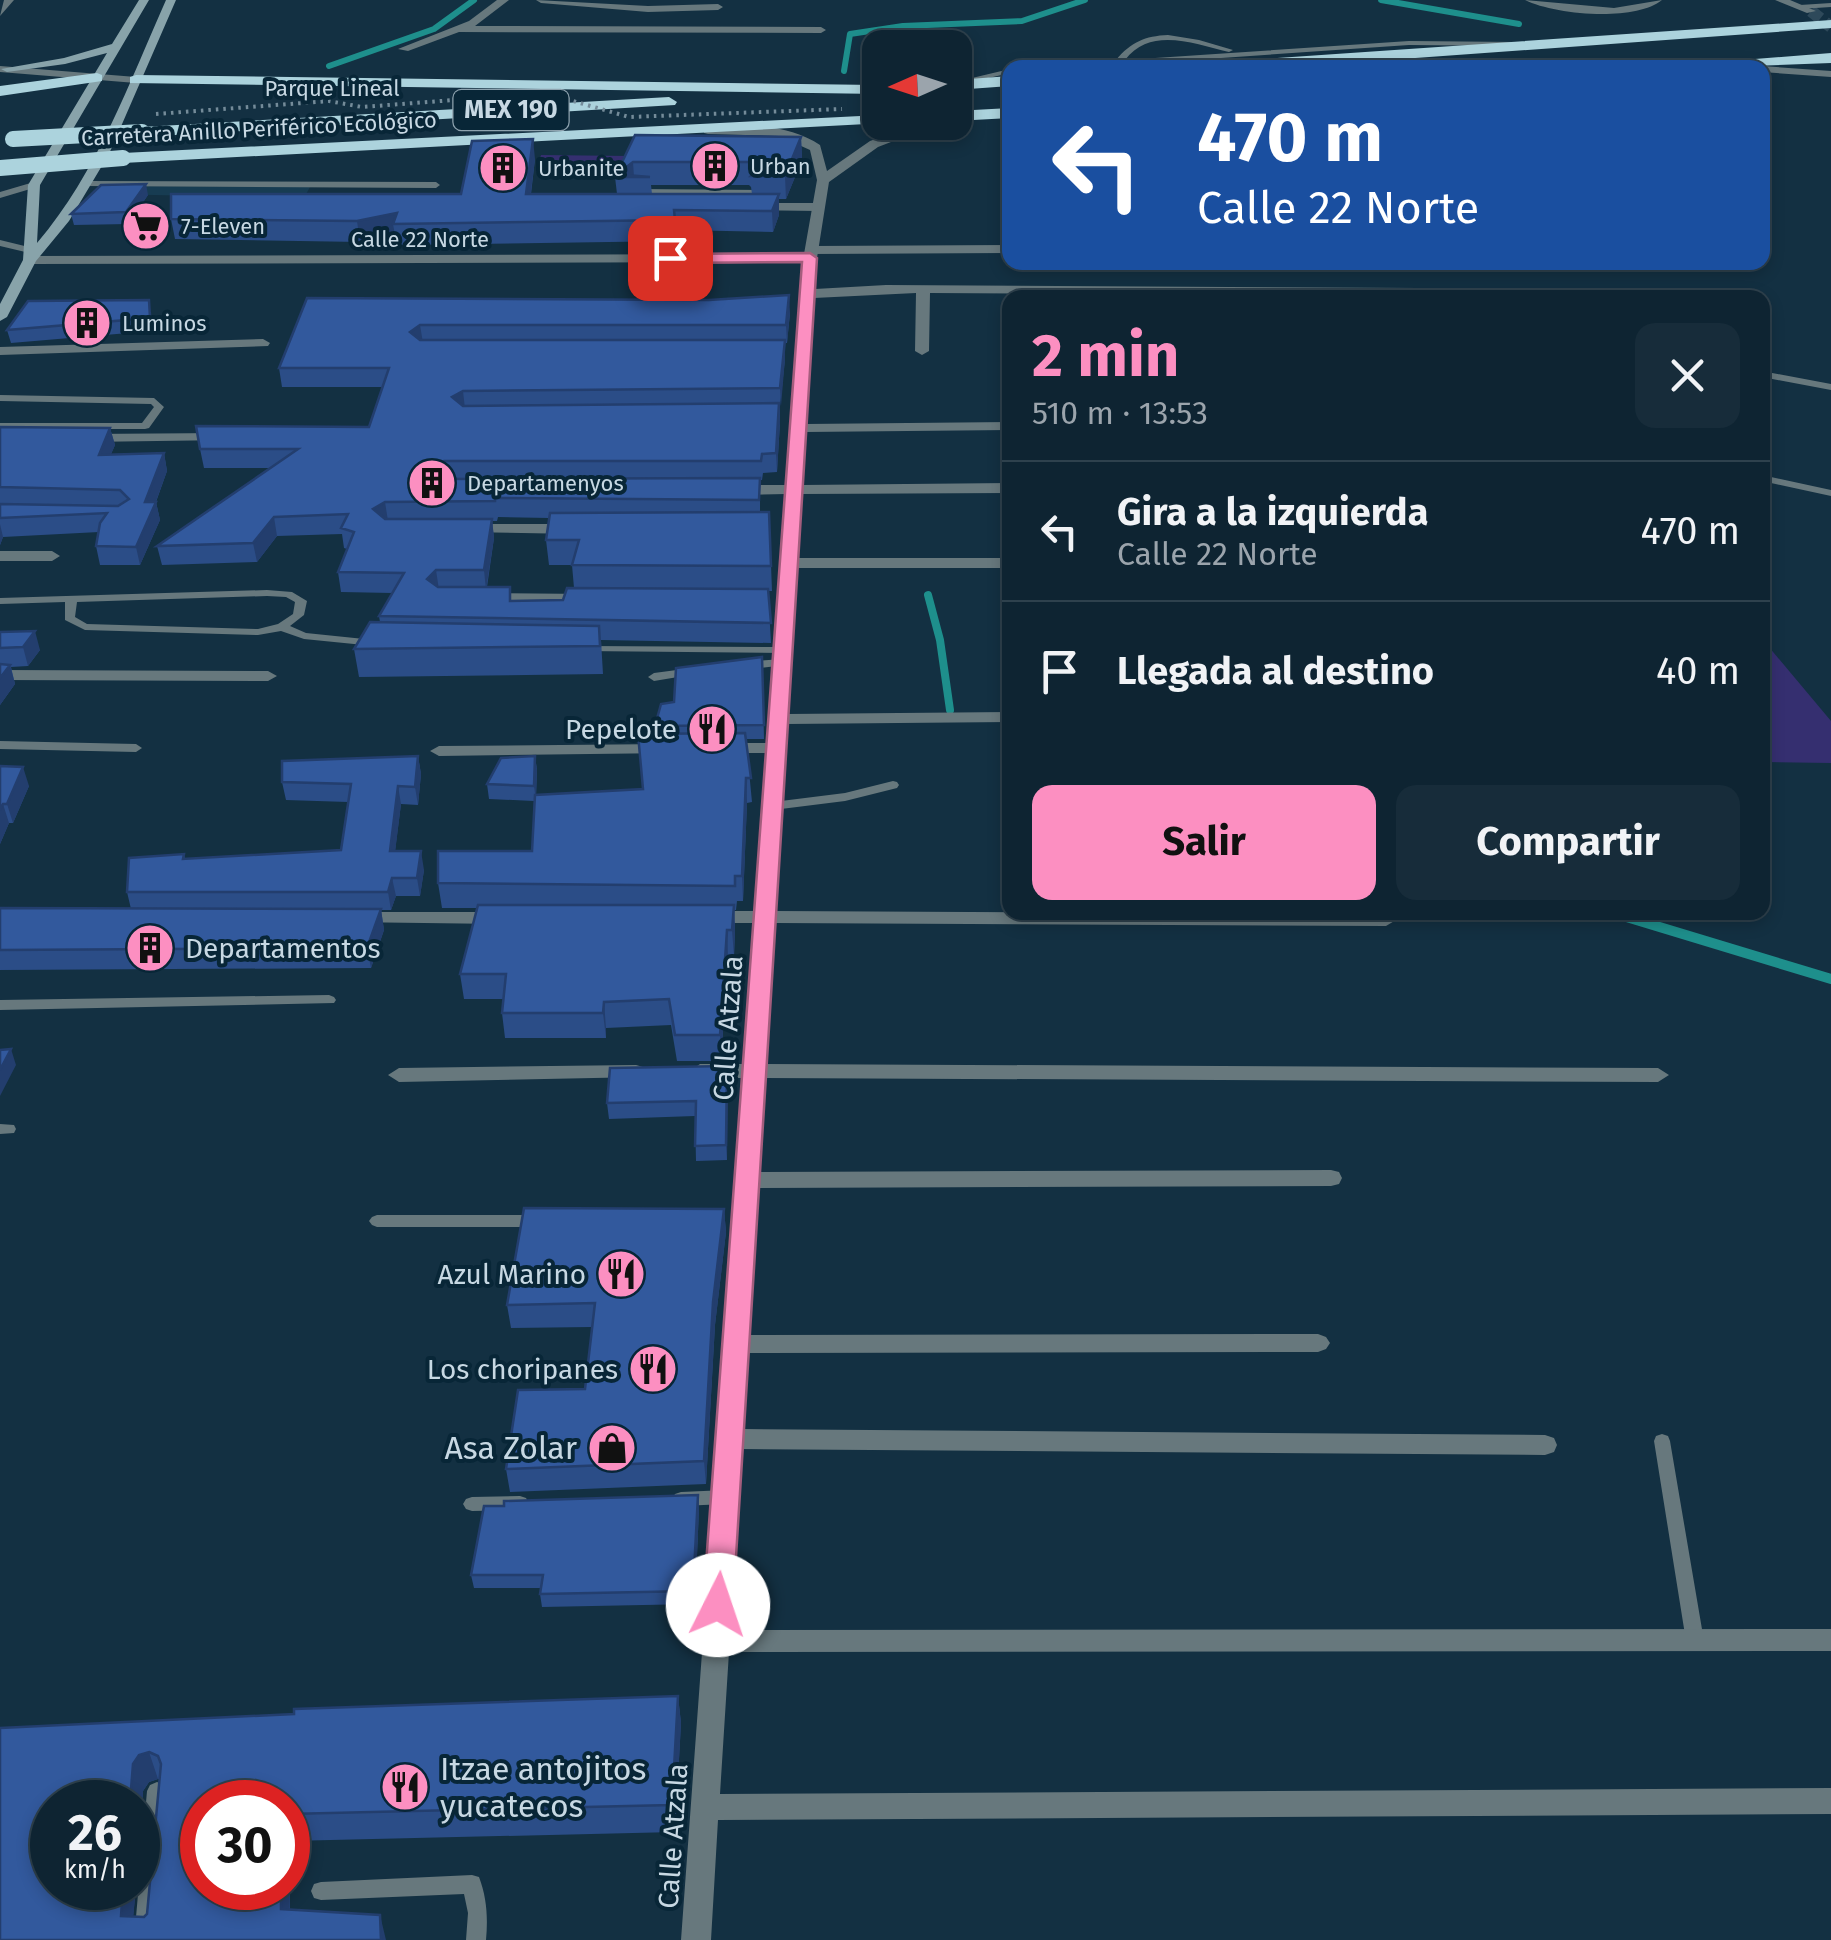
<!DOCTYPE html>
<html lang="es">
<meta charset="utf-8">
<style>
body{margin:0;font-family:"Fira Sans",sans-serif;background:#172c3a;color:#f1f3f6;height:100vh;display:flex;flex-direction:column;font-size:38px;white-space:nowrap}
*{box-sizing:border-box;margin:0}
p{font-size:32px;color:#9ba4ac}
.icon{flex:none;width:55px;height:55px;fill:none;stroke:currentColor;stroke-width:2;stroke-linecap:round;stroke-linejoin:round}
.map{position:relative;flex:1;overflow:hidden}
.panel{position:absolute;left:1002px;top:290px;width:768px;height:630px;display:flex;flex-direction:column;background:#0e2432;border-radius:20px;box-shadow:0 5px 15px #0003,0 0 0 2px #2e414d}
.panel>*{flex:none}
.banner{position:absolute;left:1002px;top:60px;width:768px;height:210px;border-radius:20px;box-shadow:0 5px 15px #0003,0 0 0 2px #2e414d;background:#1a4fa0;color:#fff;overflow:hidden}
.needle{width:65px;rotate:267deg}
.fabs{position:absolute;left:862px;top:30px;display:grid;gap:20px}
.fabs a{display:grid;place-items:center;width:110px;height:110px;border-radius:20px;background:#0e2432;box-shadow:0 5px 15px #0003,0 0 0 2px #2e414d;font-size:50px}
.speed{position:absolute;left:30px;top:1780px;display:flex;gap:20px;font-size:50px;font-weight:700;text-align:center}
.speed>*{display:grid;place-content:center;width:130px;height:130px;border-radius:50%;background:#0e2432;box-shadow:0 5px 15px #0003,0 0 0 2px #2e414d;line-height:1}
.speed small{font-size:25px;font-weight:400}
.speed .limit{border:15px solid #d22;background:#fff;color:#111}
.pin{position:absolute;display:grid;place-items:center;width:85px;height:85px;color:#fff;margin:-42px;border-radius:20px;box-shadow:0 5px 15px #0006}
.me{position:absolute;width:110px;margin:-55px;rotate:4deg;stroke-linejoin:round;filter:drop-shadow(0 0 8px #0008)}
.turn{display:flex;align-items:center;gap:35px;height:210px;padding:0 30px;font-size:45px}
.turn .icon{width:130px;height:130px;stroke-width:2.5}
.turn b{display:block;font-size:70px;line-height:85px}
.round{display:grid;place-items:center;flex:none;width:105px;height:105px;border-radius:20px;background:#172c3a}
.head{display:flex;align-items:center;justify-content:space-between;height:170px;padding:0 30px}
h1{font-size:60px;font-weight:700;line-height:75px;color:#fc8fc1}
.button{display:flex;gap:20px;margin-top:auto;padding:20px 30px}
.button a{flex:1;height:115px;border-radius:20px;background:#fc8fc1;color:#111;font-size:40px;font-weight:700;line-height:115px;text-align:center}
.button a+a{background:#172c3a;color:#f1f3f6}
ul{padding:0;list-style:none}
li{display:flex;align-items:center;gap:30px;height:140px;padding:0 30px;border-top:2px solid #2e414d}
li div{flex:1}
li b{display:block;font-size:38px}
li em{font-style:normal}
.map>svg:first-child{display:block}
.built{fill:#173c52}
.green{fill:#352f70}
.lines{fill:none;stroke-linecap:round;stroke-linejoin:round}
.stream-far2{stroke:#1e8f8c;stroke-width:6}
.stream-far1{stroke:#1e8f8c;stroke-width:8}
.stream{stroke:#1e8f8c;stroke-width:10}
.minor-tunnel{stroke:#2e495a;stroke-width:12;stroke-dasharray:12 6;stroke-linecap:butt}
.service{fill:#67787d;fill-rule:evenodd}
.minor{fill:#67787d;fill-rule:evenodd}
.tertiary{fill:#67787d;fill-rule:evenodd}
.secondary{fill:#88a3aa;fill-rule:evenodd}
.trunk{fill:#acd3dd;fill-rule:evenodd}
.path-bridge{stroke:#748b99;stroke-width:4;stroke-dasharray:2.5 5;stroke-linecap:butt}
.trunk-bridge{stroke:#acd3dd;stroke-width:16}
.wall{fill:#2b4d87;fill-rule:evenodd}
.shaded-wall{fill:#233e6e}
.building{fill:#32599d;stroke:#233e6e;stroke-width:2.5;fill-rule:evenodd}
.route{fill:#fc8fc1;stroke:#a45d7d;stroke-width:2.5}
.labels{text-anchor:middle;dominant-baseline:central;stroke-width:8;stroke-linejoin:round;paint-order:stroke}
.far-street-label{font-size:22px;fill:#c7d8e3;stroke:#082637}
.far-poi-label{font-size:22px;fill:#c7d8e3;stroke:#082637;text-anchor:start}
.shield{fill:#082637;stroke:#8ea3af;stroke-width:2.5}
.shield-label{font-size:25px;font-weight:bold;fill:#c7d8e3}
.poi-label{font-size:28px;fill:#c7d8e3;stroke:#082637;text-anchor:end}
.street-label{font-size:28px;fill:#c7d8e3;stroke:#082637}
.near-poi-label{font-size:32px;fill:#c7d8e3;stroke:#082637;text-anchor:end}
</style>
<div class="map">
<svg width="1831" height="1940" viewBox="0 0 1831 1940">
<rect width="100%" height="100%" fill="#133042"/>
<path class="built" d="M106,186L310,187L304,198L101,194Z"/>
<path class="green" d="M541,155L630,156L624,173L536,172Z
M1763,640L1831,721V763L1765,762L1763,758Z"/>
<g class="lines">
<path class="stream-far2" d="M1381,0L1519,24
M329,66L434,29L474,0
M844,71L850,34L903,26L1022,21L1085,0"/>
<path class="stream-far1" d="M928,595L940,640L950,710"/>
<path class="stream" d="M1610,912L1831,979"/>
<path class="minor-tunnel" d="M1811,11L1831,27"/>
<path class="service" d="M1831,3V7L1800,9L1796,7L1800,5Z
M1168,35L1199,40L1233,50L1229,52C1194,44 1151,26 1125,60L1409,41L1516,42L1520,44L1516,46L1409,45L1076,68H1030L1116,60C1131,42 1145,36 1168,35Z
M1010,69V73L955,86V82Z
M85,181L436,182L440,185L436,188L82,186V182Z
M34,182L38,185L37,187L0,198V192Z
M0,240L41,250L42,252L38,255L0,246Z
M1762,371L1831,384V390L1762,377Z
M0,395L154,398L164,407L149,428L145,429H0V423H142L154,407L151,404L0,401Z
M1762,475L1831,490V496L1762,481Z
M267,590L292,592L307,601L304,615L290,626L306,633L374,640L380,643L374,646L304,639L281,631L258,635L85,630L65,620V602L0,604V598ZM267,596L286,597L295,602L293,614L278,624L258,629L87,624L75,617L77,602Z
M586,646L783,647L789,650L783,653L582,651L580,649Z
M782,659L788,663L786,665L743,670L737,666L743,662Z
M692,668L698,672L696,674L654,681L648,677L654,673Z
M0,741L136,744L142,748L136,752L0,749Z
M893,781L897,782L899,785L897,788L845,801L773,810L767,806L773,802L845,793Z
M329,995L334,997L336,1000L334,1003L0,1010V1000Z
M0,1124L14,1125L16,1129L14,1133L0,1134Z
M377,1215H539L544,1217L547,1221L544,1225L539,1227H377L372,1225L369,1221L372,1217Z
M1662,1434L1668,1436L1670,1441L1704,1641L1701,1647L1695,1649L1689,1647L1686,1641L1654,1441L1656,1436Z
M726,1490L732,1492L735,1497L732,1502L726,1504L681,1506L675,1504L672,1499L675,1494L681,1492Z
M520,1496L526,1498L529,1503L526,1508L520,1510L472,1511L466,1509L463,1504L466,1499L472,1497Z
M157,1782L164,1785L167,1791L154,1940H134L147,1791L150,1785Z
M472,1875L479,1877C487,1898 488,1918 486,1940H466L468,1913L464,1894L321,1900L314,1898L311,1891L314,1884L321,1882Z"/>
<path class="minor" d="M4,0H14L0,16Z
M497,0H509L475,26L821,27L826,30L821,33L459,32L408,51L398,49L469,21Z
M536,0L648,6L718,4L723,7L718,10L648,12L541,3Z
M1525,0L1614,8L1662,0C1635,22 1555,15 1525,0Z
M1775,0H1790L1816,11L1807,13Z
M0,66L136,77L142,80L136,83L0,72Z
M1762,66L1831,71V77L1762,72V68H1757Z
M635,189L779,190L785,194L779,198L631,196L629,193Z
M755,203H818L824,207L818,211L751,210V204Z
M1010,245V253L811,254L805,250L811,246Z
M810,254L817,258L815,289L886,285L1418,288L1425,292L1418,296L930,293L929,351L922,355L915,351L916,293L814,298L806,424L1010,422V430L806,432L802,485L1010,483V493L802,494L798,558H1010V568H797L788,714L1010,712V722L787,724L775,911L1386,914L1396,920L1386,926L775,923L766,1064L1658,1068L1669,1075L1658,1082L765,1078L759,1172L1331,1170L1339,1172L1342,1178L1339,1184L1331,1186L758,1188L749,1335L1318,1334L1326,1337L1330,1343L1326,1349L1318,1352L748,1353L743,1429L1545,1435L1554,1438L1557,1445L1554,1452L1545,1455L742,1449L730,1630L1831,1629V1651L729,1652L720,1794L1831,1788V1814L718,1820L711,1940H681L744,1078H700L690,1071L700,1064H745L755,923H709L699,917L709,911H756L767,753H721L712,748L721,743H768L786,494L737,495L729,490L737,485H787L803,258Z
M263,339L270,343L268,346L0,355V347Z
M223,433L230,437L228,440L87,442L80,438L87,434Z
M470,524H576L584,529L576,534L464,532V526Z
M0,551H52L60,556L52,561H0Z
M483,593L589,594L597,599L589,604L477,601V595Z
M0,670L268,671L277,676L268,681L0,680Z
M667,744L673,745L676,749L673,753L439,756L430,751L439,746Z
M354,912H500L510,918L500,924L347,922L344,918Z
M636,1065L643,1067L646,1072L643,1077L399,1082L388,1075L399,1068Z"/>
<path class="tertiary" d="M924,122H943L878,147L829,182L817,258L810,262L30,264L23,260L30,256L804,254L817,180L810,150L779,136L708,134L704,133V127C742,123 788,124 820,145L827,171L870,141Z"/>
<path class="secondary" d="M139,0H149L40,185L37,243C97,173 129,83 166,0H176L109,154L69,221L36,261L7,317L0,321V304L23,260L28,185L107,53L65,64L7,72L1,69L64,58L112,44Z"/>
<path class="trunk" d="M1831,20V28L1277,68H1197L1204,63Z
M1831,53V63L1697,68L1704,63Z
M97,73L102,75V81L0,96V86Z
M136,75L877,85L880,94L130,83V77Z
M1010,76V86L955,90V80Z
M669,97L677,102L675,105L142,137L134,132L142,127Z
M1010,108V118L955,121V111Z
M880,115V122L886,123L123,163L115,158L123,153Z"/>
<path class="path-bridge" d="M156,114L329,101L362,107L533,94L552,95L629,117L842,109"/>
<path class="trunk-bridge" d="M13,139L142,132
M0,168L123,158"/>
</g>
<path class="wall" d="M635,135L801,137L802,160L786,199H779V215L773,232L676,230L677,241L396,245L395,235L360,242L175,239L171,219L461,194L535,159L531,194H617L615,177ZM651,185H749L751,187L752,194H652Z
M148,195L128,224L74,225L71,214Z
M307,298L790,313L787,343H785V359L780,406V422L777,472L763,473L762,480H760V512H769L772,591H768L771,643L601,640L603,674L359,677L354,649L380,622L379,616L392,593L341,592L338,572L347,549L344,548L342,534L277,536L257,562L162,565L157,546L270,468H204L200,449L369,427L382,387H282L279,368ZM498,517L549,518L546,540L549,565H572L574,588L563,600L512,601L487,587L494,538L492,521H497Z
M151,312L152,331L11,343L7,330Z
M0,427L110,428L115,445L111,454L164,453L167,471L156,502L160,520L140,565H100L96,546L99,532L3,537L0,545Z
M0,632L40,650L28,666L11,667L15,684L0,705Z
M762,657L764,739H746L752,802L747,803L743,901H737L736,910H734L735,930L734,956H728L721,1061H677L671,1025L606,1028V1038H505L502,1013L503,999H464L460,974L477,908H442L438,883L532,851L534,801L489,799L487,784L535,756L537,770L536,795L643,789L656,734L655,726L674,702Z
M418,756L421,774L418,805L401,804L395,851L424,870L420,896H396L391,910H381L384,930L371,968L0,970V908L131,909L127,892L184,854L185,859L341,850L348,802L286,800L282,782Z
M0,766L29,786L13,823H9L0,844Z
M727,1066V1160L696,1161L695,1116L609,1119L607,1103Z
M724,1209L726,1232L715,1325L706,1484L510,1492L506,1469L585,1389L592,1327L511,1328L507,1305Z
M699,1508L695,1604L542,1607L540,1594L541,1588H474L471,1575Z
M678,1696L681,1723L675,1832L289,1841L290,1909L0,1940V1728ZM158,1779H160L147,1914L144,1917H133L136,1888H52L138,1802V1864L143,1791L149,1782ZM288,1802V1888H202Z"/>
<path class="shaded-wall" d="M801,137L802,160L786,199L785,176Z
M533,139L535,159L528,215L526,194Z
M633,162L634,177H624V169Z
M146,184L148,195L128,224L126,212Z
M779,194V215L773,232L772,211Z
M397,213L393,224L395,235L360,242L357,221Z
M789,295L790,313L787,343L786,325Z
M420,325L423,343L410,332Z
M785,340V359L781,406L780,388Z
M463,391L465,409L452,397Z
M779,403L780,422L777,472L776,453Z
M110,428L115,445L103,473L99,455Z
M164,453L167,471L155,504L156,502L160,520L140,565L136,547L145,502Z
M444,461L447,480L433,469Z
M385,502L388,521L373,509Z
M274,517L277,536L257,562L253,543Z
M492,519L494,538L486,590L484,570Z
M0,524L3,537L0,545Z
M436,570L439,590L427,579Z
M35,631L40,650L28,666L23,647Z
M10,665L15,684L0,705V678Z
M418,756L421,774L418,805L415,787Z
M535,756L537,770L536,801L534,786Z
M23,767L29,786L13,823L7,804Z
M746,778L747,803L743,901L742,876Z
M398,786L401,804L393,869L390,851Z
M3,804L9,823L0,844V810Z
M421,851L424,870L420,896L417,878Z
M392,878L396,896L391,910L388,892Z
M734,905L735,930L734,956L732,930Z
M381,909L384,930L371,968L367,948Z
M727,930L728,956L721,1061L720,1035Z
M604,1002L606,1028V1038L603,1013Z
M11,1049L16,1065L0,1096V1070Z
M727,1066L728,1082L727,1160L726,1145Z
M724,1209L726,1232L715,1325L706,1484L704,1461L713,1302Z
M698,1495L699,1508L695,1604L693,1591Z
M678,1696L681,1723L675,1832L672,1805Z
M149,1752L158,1779L149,1782L143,1791L138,1863V1802H130L133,1764L139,1755Z
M288,1836L289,1841L290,1935L281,1909V1888H288Z
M123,1888H136L131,1940L121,1916Z
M380,1915L386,1940H381Z"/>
<path class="building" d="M635,135L801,137L785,176H751L758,169L748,162H633L624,169L626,175L650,177H615Z
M533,139L526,194H779L772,211L674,210L675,220L393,224L397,213L357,221L171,219V194H461L472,141Z
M146,184L126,212L71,214L101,185Z
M789,295L786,325H420L410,332L420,340H785L780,388L463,391L452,397L463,406L779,403L776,453L762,454L761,461H444L433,469L444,479L760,478L759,500L495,498V501L385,502L373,509L385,519H492L484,570H436L427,579L438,587H510V601L563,600L567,588L768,589L771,623L379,616L404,573L338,572L354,532L341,528L348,514L274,517L253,543L157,546L298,449H200L196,426L369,427L389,368H279L307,298L709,300Z
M149,300L150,318L7,330L28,301Z
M0,427L110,428L99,455L164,453L145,502H156L136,547L96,546L100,523L107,513L0,518V504L118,506L129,499L120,490L0,487Z
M769,512L771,566L572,565L579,540H546L550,513Z
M370,622L599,626L600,646L354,649Z
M35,631L23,647L0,648V632Z
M762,657L764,725L655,726L661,704L674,702L676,668Z
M0,664L10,665L0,678Z
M745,733L751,778H746L742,876H735V886L438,883V851H532L535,795L643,789L638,734Z
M418,756L415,787L398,786L390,851H421L417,878H392L388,892H127L129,858L184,854L183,859L341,850L351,784L282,782V761Z
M535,756L534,786L487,784L501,758Z
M0,766L23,767L7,804H3L0,810Z
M478,905H734L732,930H727L720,1035H675L669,999L604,1002L603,1013H502L506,974H460Z
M0,908L381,909L367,948L0,950Z
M11,1049L0,1070V1050Z
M727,1066L726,1145L695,1146L696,1101L607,1103L610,1068Z
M524,1208L724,1209L713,1302L704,1461L506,1469L518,1390L585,1389L595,1303L507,1305Z
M698,1495L693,1591L540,1594L543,1575H471L484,1506H504V1501Z
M678,1696L672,1805L288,1814V1802H202V1888H281V1909L380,1915L381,1940H0V1728L294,1714V1709ZM149,1752L158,1756L161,1764L147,1914L144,1917L121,1916L123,1888H52V1802H130L133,1764L139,1755Z"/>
<path class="route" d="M810,253L817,258L733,1605L729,1614L718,1618L708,1614L703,1605L802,262L670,263L663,258L670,254Z"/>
<defs>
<g id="building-disc" transform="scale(2.5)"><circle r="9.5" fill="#fc8fc1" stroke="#082637"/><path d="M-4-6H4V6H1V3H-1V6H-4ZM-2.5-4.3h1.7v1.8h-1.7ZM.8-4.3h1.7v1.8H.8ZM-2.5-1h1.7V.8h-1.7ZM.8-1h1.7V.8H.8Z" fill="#111"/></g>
<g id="supermarket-disc" transform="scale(2.5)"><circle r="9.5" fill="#fc8fc1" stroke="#082637"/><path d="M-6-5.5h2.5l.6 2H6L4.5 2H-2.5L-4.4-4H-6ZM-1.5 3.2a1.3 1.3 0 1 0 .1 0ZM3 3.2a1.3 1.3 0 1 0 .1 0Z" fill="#111"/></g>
<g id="restaurant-disc" transform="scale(2.5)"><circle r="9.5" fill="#fc8fc1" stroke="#082637"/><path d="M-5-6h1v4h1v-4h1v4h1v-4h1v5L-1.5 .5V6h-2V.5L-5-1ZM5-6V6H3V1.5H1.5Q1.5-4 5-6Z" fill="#111"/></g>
<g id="shop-disc" transform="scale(2.5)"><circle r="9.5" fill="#fc8fc1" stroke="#082637"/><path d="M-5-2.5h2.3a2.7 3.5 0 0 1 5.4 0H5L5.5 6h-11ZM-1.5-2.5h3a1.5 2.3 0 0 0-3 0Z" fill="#111"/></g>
</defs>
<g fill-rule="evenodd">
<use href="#building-disc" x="715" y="166"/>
<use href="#building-disc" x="503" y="168"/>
<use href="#supermarket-disc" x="146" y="226"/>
<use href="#building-disc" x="87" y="323"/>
<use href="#building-disc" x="432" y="483"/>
<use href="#restaurant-disc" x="712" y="729"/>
<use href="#building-disc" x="150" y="948"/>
<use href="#restaurant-disc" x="621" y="1274"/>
<use href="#restaurant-disc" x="653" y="1369"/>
<use href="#shop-disc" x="612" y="1448"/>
<use href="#restaurant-disc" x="405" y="1787"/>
</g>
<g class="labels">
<g class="far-street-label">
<text x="332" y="88">Parque Lineal</text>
<text transform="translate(259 129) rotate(-3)">Carretera Anillo Periférico Ecológico</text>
<text x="420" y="239">Calle 22 Norte</text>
</g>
<g class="far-poi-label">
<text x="750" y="166">Urban</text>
<text x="538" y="168">Urbanite</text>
<text x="181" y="226">7-Eleven</text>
<text x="122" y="323">Luminos</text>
<text x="467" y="483">Departamenyos</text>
</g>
<rect class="shield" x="453.5" y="90" width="115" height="40" rx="8"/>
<g class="shield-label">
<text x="511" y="110">MEX 190</text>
</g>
<g class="poi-label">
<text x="677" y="729">Pepelote</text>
<text x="185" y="948" text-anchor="start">Departamentos</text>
<text x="586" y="1274">Azul Marino</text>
<text x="618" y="1369">Los choripanes</text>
</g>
<g class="street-label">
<text transform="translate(728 1028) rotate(-86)">Calle Atzala</text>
<text transform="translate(673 1836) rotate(-86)">Calle Atzala</text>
</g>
<g class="near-poi-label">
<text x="577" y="1448">Asa Zolar</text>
<text x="440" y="1769" text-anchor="start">Itzae antojitos<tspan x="440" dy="37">yucatecos</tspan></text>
</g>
</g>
</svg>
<div class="fabs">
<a><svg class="needle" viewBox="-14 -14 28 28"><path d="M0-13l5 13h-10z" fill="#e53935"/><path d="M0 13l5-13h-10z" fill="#9ba4ac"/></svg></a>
</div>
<div class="speed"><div>26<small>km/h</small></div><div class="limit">30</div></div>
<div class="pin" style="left:670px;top:258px;background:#d93025"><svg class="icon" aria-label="arrive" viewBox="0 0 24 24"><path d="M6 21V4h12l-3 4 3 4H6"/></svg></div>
<svg class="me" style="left:718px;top:1605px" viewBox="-20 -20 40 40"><circle r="19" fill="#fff"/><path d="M0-13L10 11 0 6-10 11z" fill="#fc8fc1"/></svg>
<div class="banner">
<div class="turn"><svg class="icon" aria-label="left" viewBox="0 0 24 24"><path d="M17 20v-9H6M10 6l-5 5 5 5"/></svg><div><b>470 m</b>Calle 22 Norte</div></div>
</div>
<section class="panel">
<div class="head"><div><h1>2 min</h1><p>510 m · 13:53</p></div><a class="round"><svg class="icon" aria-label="close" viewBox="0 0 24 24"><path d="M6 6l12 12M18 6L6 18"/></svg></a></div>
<ul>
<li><svg class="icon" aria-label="left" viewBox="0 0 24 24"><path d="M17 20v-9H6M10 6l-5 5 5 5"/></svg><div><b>Gira a la izquierda</b><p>Calle 22 Norte</p></div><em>470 m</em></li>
<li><svg class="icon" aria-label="arrive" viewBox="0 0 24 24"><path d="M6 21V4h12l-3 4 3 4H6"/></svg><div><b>Llegada al destino</b></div><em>40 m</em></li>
</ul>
<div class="button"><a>Salir</a><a>Compartir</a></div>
</section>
</div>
